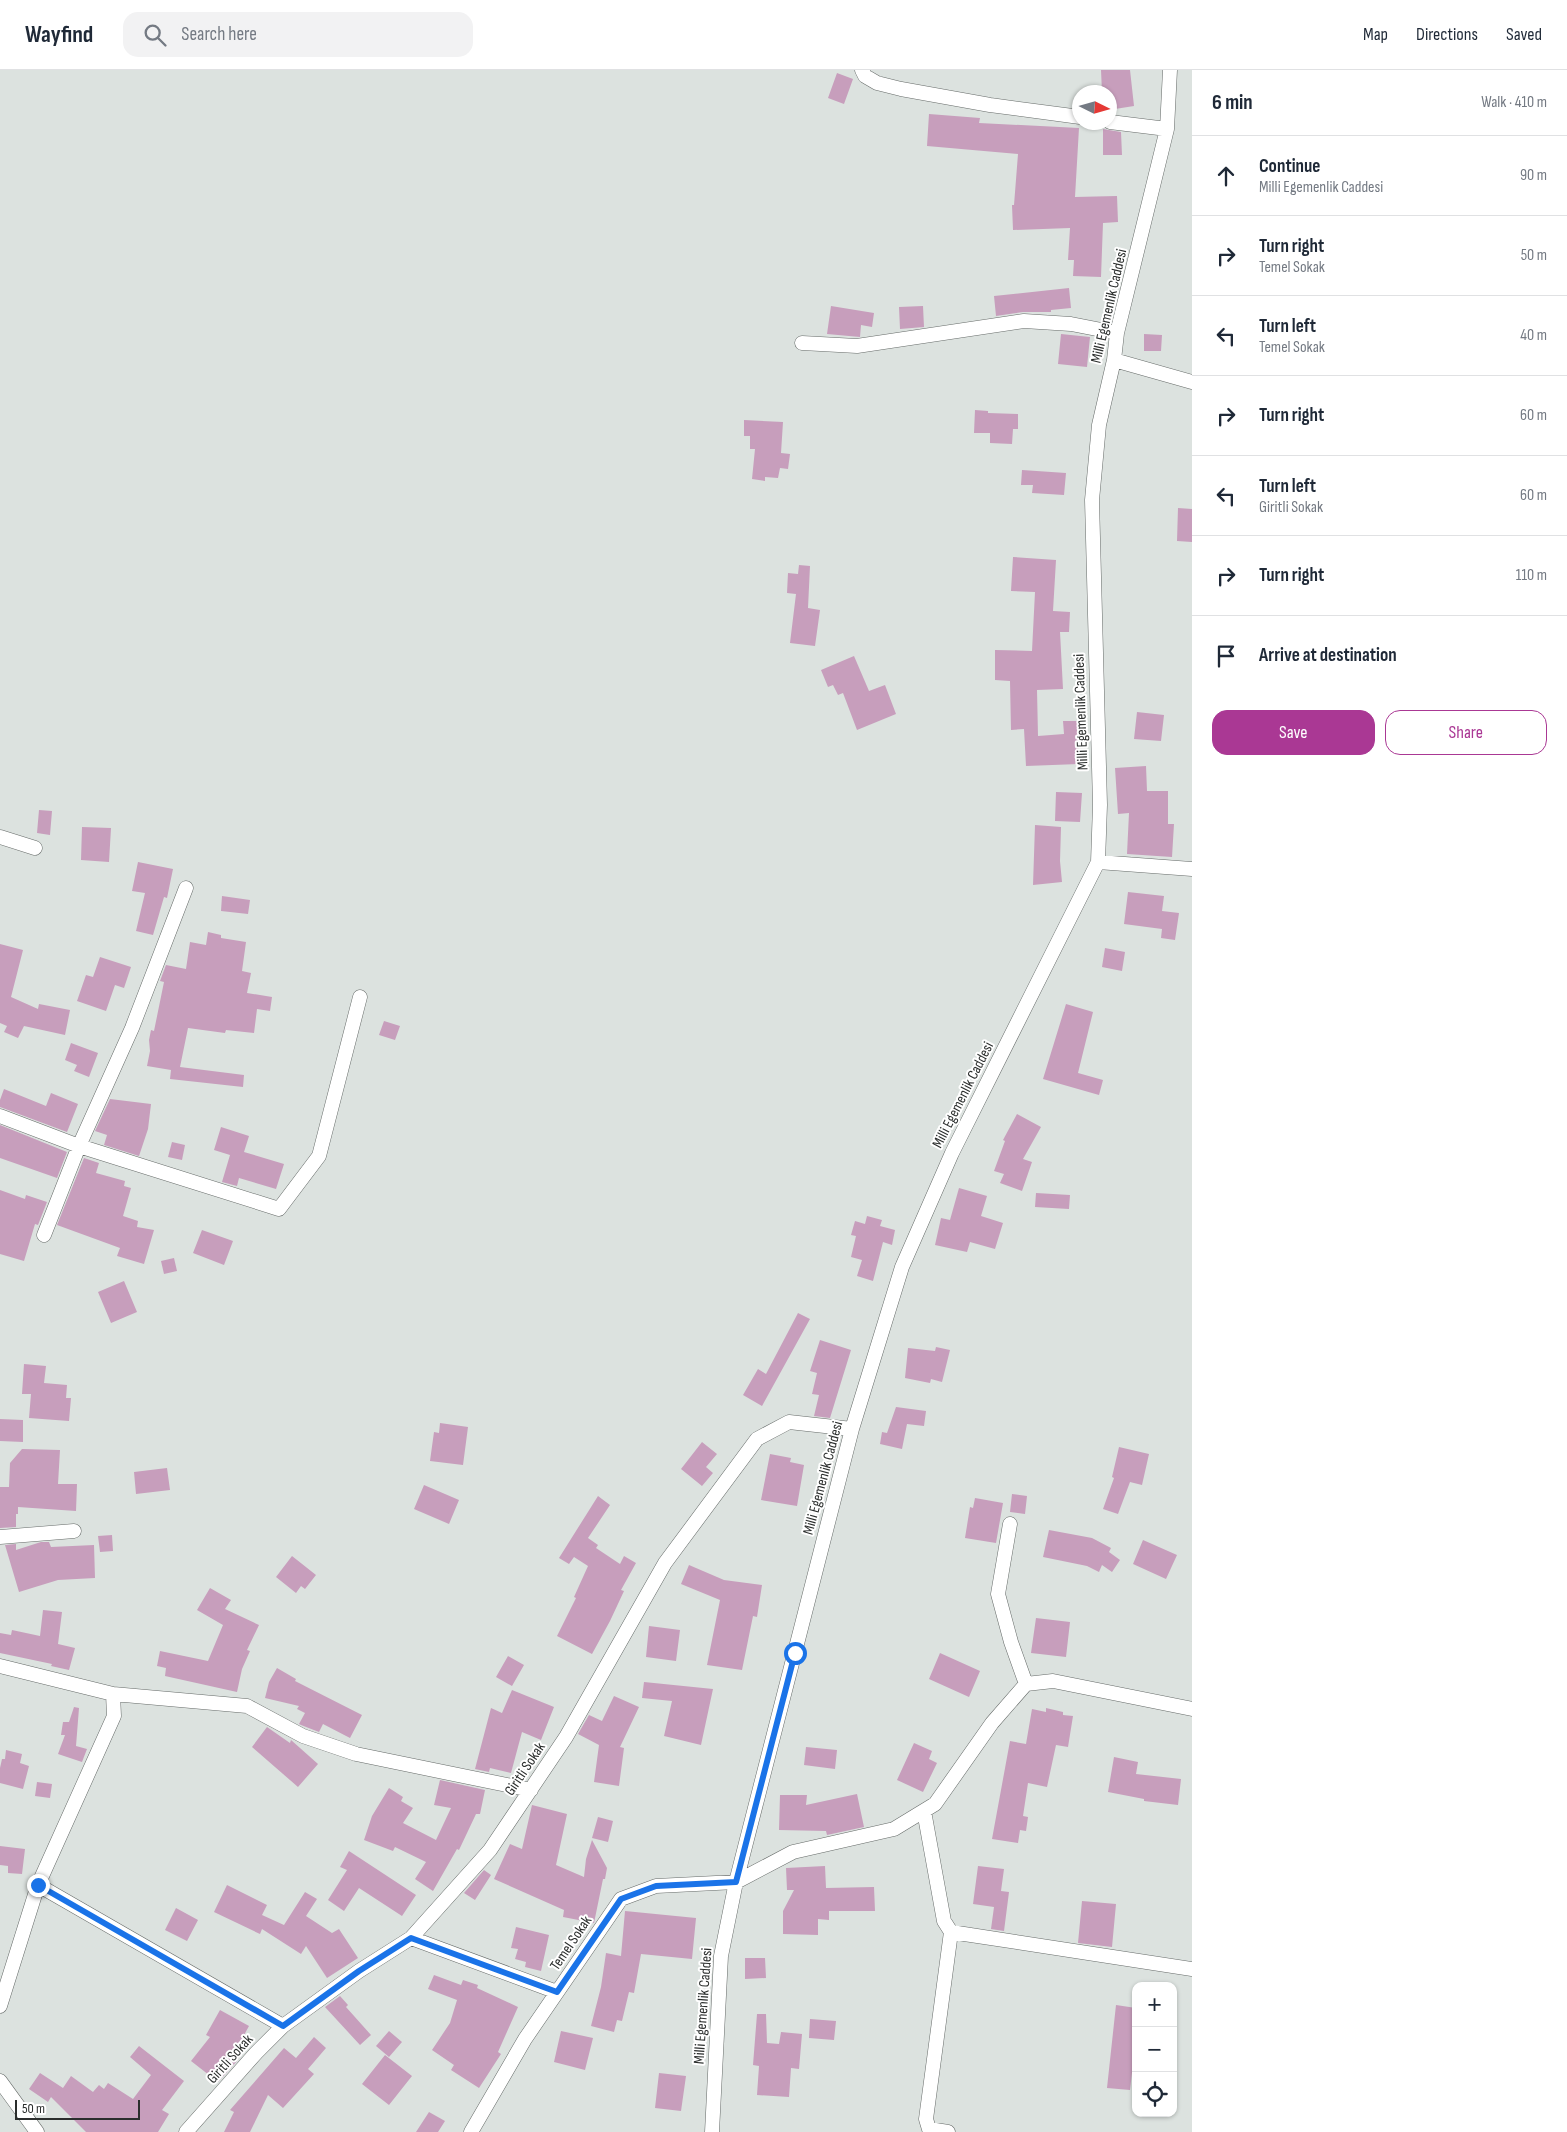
<!DOCTYPE html>
<html lang="en">
<head>
<meta charset="utf-8">
<style>
  body { margin:0; font-family:"Sofia Sans Condensed",sans-serif; background:#f2f2f3; color:#1f2937 }
  .controls { position:absolute; right:15px; bottom:15px; display:grid; overflow:hidden; border-radius:10px; box-shadow:0 1px 4px #0004 }
  .controls button { width:45px; height:45px; display:grid; place-items:center; padding:0; border:0; border-bottom:1px solid #e0e1e3; background:#fff; color:#1f2937; font:25px sans-serif }
  .compass { position:absolute; left:1072px; top:15px; width:45px; height:45px; border-radius:50%; background:#fff; box-shadow:0 1px 4px #0004; rotate:95deg }
  .scale { position:absolute; left:15px; bottom:12px; width:125px; box-sizing:border-box; padding-left:5px; border:2px solid #2b2e2d; border-top:0; font-size:14px; line-height:18px; white-space:nowrap; color:#2b2e2d; -webkit-text-stroke:4px #fff; paint-order:stroke }
  .stop { position:absolute; width:15px; height:15px; margin:-11px; border:4px solid #1a73e8; border-radius:50%; background:#fff }
  .stop.end { background:#1a73e8; border-color:#fff; box-shadow:0 1px 5px #0008 }
  .list { margin:0; padding:0; list-style:none }
  h2 { display:flex; justify-content:space-between; align-items:center; height:65px; margin:0; padding:0 20px; font-size:21px }
  h2 small { font-size:16px; font-weight:400; color:#747a83 }
  .list li { display:grid; grid-template-columns:32px 1fr auto; gap:15px; align-items:center; box-sizing:border-box; height:80px; padding:0 20px; border-top:1px solid #e0e1e3 }
  .list b { display:block; font-size:19px; white-space:nowrap }
  .list p { margin:0; font-size:16px; white-space:nowrap; color:#747a83 }
  .list em { font-size:16px; font-style:normal; color:#747a83 }
  .actions { display:flex; gap:10px; padding:15px 20px }
  .actions a { flex:1; padding:11px 0; border:1px solid #aa3894; border-radius:15px; text-align:center; font-size:18px; color:#aa3894 }
  .actions .main { background:#aa3894; color:#fff }
  .icon { flex:none; width:28px; height:28px; fill:none; stroke:currentColor; stroke-width:2; stroke-linecap:round; stroke-linejoin:round }
  .map { position:relative; flex:none; width:1192px; height:2062px; overflow:hidden }
  header { display:flex; align-items:center; gap:30px; box-sizing:border-box; height:70px; padding:0 25px; background:#fff; border-bottom:1px solid #e0e1e3 }
  header strong { font-size:24px }
  nav { display:flex; gap:28px; margin-inline-start:auto; font-size:18px }
  .search { width:350px; height:45px; background:#f2f2f3; display:flex; align-items:center; gap:12px; box-sizing:border-box; padding:0 18px; border-radius:15px; color:#747a83; font-size:19px }
  main { display:flex }
  aside { flex:1; background:#fff }
  .map>svg:first-child { display:block }
  .building { fill:#c79ebc }
  .lines { fill:none; stroke-linecap:round; stroke-linejoin:round }
  .street-casing { stroke:#666b69; stroke-width:15 }
  .street { stroke:#fff; stroke-width:14 }
  .route { stroke:#1a73e8; stroke-width:6 }
  .labels { text-anchor:middle; dominant-baseline:central; stroke-width:4; stroke-linejoin:round; paint-order:stroke }
  .street-label { font-size:15px; fill:#2b2e2d; stroke:#fff }
</style>
</head>
<body>
<header>
<strong>Wayfind</strong>
<div class="search"><svg class="icon" aria-label="search" viewBox="0 0 24 24"><circle cx="10" cy="10" r="6"/><path d="M15 15l6 6"/></svg>Search here</div>
<nav><a>Map</a><a>Directions</a><a>Saved</a></nav>
</header>
<main>
<div class="map">
<svg width="1192" height="2062" viewBox="0 0 1192 2062">
  <rect width="100%" height="100%" fill="#dce2df"/>
  <path class="building" d="M1101 0H1130L1134 36 1115 39 1113 24 1102 22Z
    M837 3 853 9 844 34 828 28Z
    M929 44 980 48 979 53 1079 58 1075 127 1117 126 1118 152 1103 153 1101 207 1073 206 1074 190H1068L1070 158 1013 160 1012 135H1014L1018 84 927 76Z
    M1103 59 1121 62 1122 85H1103Z
    M1069 218 1071 238 1051 240V242H1023L996 246 994 226Z
    M831 236 874 243 872 257 861 255 860 267 827 264Z
    M923 236 924 257 900 259 899 237Z
    M1061 264 1090 267 1087 297 1058 294Z
    M1144 264 1162 265 1161 281H1144Z
    M975 340 988 341V343L1018 344V359H1013L1012 374 990 373V363H974Z
    M744 350 783 352 781 383 790 384 788 399 780 398 778 408 765 407V411L752 409 755 379H750V366H744Z
    M1022 400 1066 403 1064 425 1032 423 1033 415H1021Z
    M1178 438 1192 439V472L1177 471Z
    M1013 487 1056 490 1053 541 1070 542 1069 562H1060L1063 619 1037 620 1038 666 1064 664 1063 651H1077L1079 694 1026 696 1024 659 1011 660 1010 611 995 610V580L1032 581 1035 522 1011 521Z
    M799 495 810 496 808 538 820 540 815 576 790 573 796 524 787 523 788 503 798 504Z
    M854 586 869 621 885 615 896 644 857 660 843 623 838 625 833 615 828 617 821 600Z
    M1137 642 1164 645 1161 671 1134 669Z
    M1146 696 1147 721H1168V754H1174L1172 787 1127 784 1129 743 1118 744 1115 698Z
    M1056 722 1082 723 1080 752 1055 751Z
    M39 740 52 741 50 765 37 763Z
    M1035 755 1061 757 1060 791 1062 812 1033 815Z
    M82 757 111 758 109 792 81 790Z
    M138 792 173 799 167 828 164 827 153 865 136 861 145 823 132 821Z
    M1128 822 1164 826 1162 841 1179 843 1175 870 1161 868 1162 859 1124 854Z
    M222 826 250 830 248 844 221 841Z
    M208 862 221 865V868L246 872 242 901 251 903 247 923 272 927 270 941 257 939 254 963 226 960 225 963 188 958 180 997 244 1005 243 1017 170 1009 171 1000 147 996 150 981 149 970 151 960 154 961 164 912 160 911 166 895 186 899 190 872 206 875Z
    M0 874 23 880 11 927 38 939 39 934 70 940 65 965 24 956 18 968 4 962 7 956 0 953Z
    M1105 878 1125 882 1122 901 1102 897Z
    M100 887 131 897 124 918 115 915 106 941 77 931 86 905 93 907Z
    M1066 934 1093 942 1078 1003 1103 1010 1099 1025 1043 1009Z
    M384 951 400 956 395 970 379 965Z
    M71 973 98 983 89 1007 74 1001 77 995 65 990Z
    M4 1019 46 1036 51 1023 78 1034 67 1062 0 1037V1030Z
    M110 1029 151 1034 148 1059 139 1086 104 1075 107 1065 95 1061Z
    M1017 1044 1041 1057 1023 1089 1032 1092 1022 1121 1000 1113 1004 1104 994 1101 1005 1071 1003 1070Z
    M0 1055 67 1082 57 1108 0 1088Z
    M221 1057 249 1066 244 1082 284 1094 276 1119 239 1108 237 1116 222 1112 230 1085 214 1080Z
    M172 1072 185 1075 182 1090 168 1087Z
    M84 1088 99 1093 96 1103 125 1111 124 1116 131 1118 123 1146 138 1151 137 1157 154 1160 144 1194 117 1186 120 1178 57 1155Z
    M959 1118 987 1126 981 1146 1003 1153 995 1179 970 1172 967 1182 935 1175 941 1148 950 1150Z
    M0 1120 25 1129 26 1125 47 1132 38 1155 35 1154 24 1191 0 1184Z
    M1036 1123 1070 1125 1069 1139 1035 1137Z
    M867 1146 882 1150 880 1156 895 1160 892 1175 883 1172 873 1211 857 1206 862 1190 851 1187 856 1166 851 1165 855 1151 865 1154Z
    M202 1160 233 1171 224 1195 193 1183Z
    M174 1188 177 1201 164 1204 161 1191Z
    M124 1211 137 1242 111 1253 98 1222Z
    M798 1243 810 1249 762 1336 743 1325 758 1299 766 1304Z
    M820 1270 851 1280 830 1348 814 1346 819 1325 812 1324 817 1303 810 1301Z
    M936 1277 950 1280 942 1312 931 1309 930 1313 905 1308 908 1278 935 1281Z
    M24 1294 46 1296 44 1313 67 1315 66 1328H71L69 1351 29 1348 31 1324H22Z
    M896 1337 926 1341 924 1356 907 1354 902 1379 880 1374 882 1362 887 1363Z
    M0 1349 23 1350V1372L0 1371Z
    M440 1353 468 1357 463 1395 430 1391 434 1362 439 1363Z
    M702 1372 717 1384 706 1397 713 1403 702 1416 681 1399Z
    M1119 1377 1149 1384 1142 1415 1130 1412 1118 1444 1103 1439 1114 1408 1112 1407Z
    M22 1379 60 1380 58 1414H77L76 1441 18 1437V1444H16V1457L0 1458V1417H9L10 1393Z
    M770 1384 791 1388 790 1392 804 1395 797 1436 761 1430Z
    M167 1398 170 1420 136 1424 134 1402Z
    M424 1415 459 1430 449 1454 414 1439Z
    M1012 1424 1027 1426 1025 1444 1010 1442Z
    M598 1426 610 1435 588 1468 598 1475 596 1478 620 1494 624 1486 636 1493 621 1520 624 1521 610 1551 592 1584 557 1566 576 1528 574 1527 588 1496 574 1487 569 1494 559 1488Z
    M975 1428 1003 1433 996 1473 965 1468 970 1437 973 1438Z
    M1049 1460 1092 1468 1111 1478 1109 1482 1120 1490 1112 1502 1102 1495 1099 1502 1087 1496 1043 1487Z
    M112 1465 113 1481 100 1482 98 1466Z
    M1143 1470 1177 1485 1166 1509 1133 1494Z
    M41 1472H49L51 1477 94 1475 95 1508 58 1510 19 1522 5 1475 16 1474V1480Z
    M292 1486 316 1505 305 1519 301 1516 296 1523 276 1507Z
    M689 1495 724 1510 762 1515 757 1547 753 1546 742 1600 707 1595 720 1530 681 1514Z
    M210 1518 231 1530 225 1539 259 1555 247 1580 250 1581 242 1599 237 1622 165 1606 166 1598 157 1596 160 1581 208 1591 223 1555 197 1540Z
    M43 1540 62 1542 58 1574 75 1578 69 1600 51 1596 52 1594 0 1583V1563L11 1565 12 1560 40 1566Z
    M1036 1548 1070 1552 1066 1587 1031 1583Z
    M649 1556 680 1560 676 1591 646 1587Z
    M940 1583 980 1601 969 1627 929 1609Z
    M508 1586 524 1595 512 1616 496 1607Z
    M277 1598 296 1609 295 1611 362 1645 350 1668 323 1654 319 1662 301 1655 299 1654 305 1643 297 1639 299 1636 265 1628 269 1612Z
    M644 1612 713 1619 701 1675 664 1666 672 1631 642 1628Z
    M512 1620 554 1637 541 1670 522 1662 511 1703 490 1698 489 1702 475 1699 491 1638 502 1643Z
    M614 1626 639 1637 620 1677 624 1678 619 1716 594 1712 599 1675 578 1664 589 1645 602 1651Z
    M74 1637 79 1638 76 1676 87 1679 82 1692 58 1684 65 1665H61L63 1652H69Z
    M1046 1638 1063 1642V1645L1073 1646 1068 1677 1056 1675 1047 1717 1028 1713 1023 1746 1028 1747 1026 1761 1020 1760 1018 1773 992 1769 1010 1671 1026 1674 1032 1639 1046 1642Z
    M267 1657 290 1673 291 1670 318 1694 298 1717 252 1677Z
    M914 1673 932 1681 929 1689 937 1693 923 1722 897 1710Z
    M806 1677 837 1680 835 1699 804 1695Z
    M6 1680 22 1684 20 1693 29 1696 23 1719 0 1713V1698L2 1689H5Z
    M1114 1687 1138 1692 1136 1704 1181 1709 1178 1735 1144 1731V1729L1108 1722Z
    M440 1710 485 1720 480 1744H476L459 1780 457 1779 433 1821 415 1809 426 1792 395 1777 393 1781 364 1770 372 1746 389 1718 403 1727 401 1731 413 1738 403 1753 436 1770 451 1738 434 1735Z
    M37 1712 52 1714 50 1728 35 1726Z
    M857 1724 864 1757 827 1765 826 1761 779 1760 780 1725H807L806 1735Z
    M532 1735 567 1744 556 1795 584 1807 586 1789 592 1770 607 1798 605 1809H603L594 1853 563 1847 564 1840 494 1809 510 1774 522 1779Z
    M598 1747 613 1751 608 1772 592 1768Z
    M0 1776 25 1779 22 1804 8 1803V1796L0 1795Z
    M349 1781 416 1825 402 1846 359 1818 344 1841 328 1830 347 1800 340 1797Z
    M825 1796 826 1818 874 1817 875 1841H829V1850L818 1849V1865L783 1864V1841L794 1820H787L786 1798Z
    M978 1796 1004 1799 1001 1821 1009 1822 1004 1861 991 1859 994 1837 973 1834Z
    M484 1800 491 1805 475 1830 464 1823Z
    M227 1815 267 1835 262 1845 284 1855 305 1822 317 1829 306 1846 332 1863 339 1859 358 1888 327 1908 306 1876 301 1884 262 1859 260 1864 214 1842Z
    M1082 1831 1116 1834 1112 1877 1078 1873Z
    M176 1838 198 1850 187 1871 165 1860Z
    M625 1841 696 1848 692 1889 641 1884 634 1923 629 1922 622 1951 617 1950 614 1962 591 1956 601 1917 606 1883 621 1886Z
    M516 1857 549 1865 541 1901 525 1897 526 1892 515 1889 518 1879 511 1878Z
    M745 1888H765L766 1908 745 1909Z
    M434 1905 461 1915 463 1910 478 1915 477 1918 518 1937 498 1982 501 1984 479 2018 451 2000 454 1995 432 1980 450 1953 457 1930 428 1919Z
    M340 1926 348 1935 346 1937 371 1965 360 1975 325 1937Z
    M1116 1935 1136 1938V1968L1130 2020 1107 2018Z
    M220 1940 249 1956 243 1967 247 1970 237 1991 218 2012 191 1991 210 1967 206 1965Z
    M757 1944H766L767 1973 779 1974 781 1962 802 1964 799 1999 791 1998 789 2027 757 2025 759 1996 753 1995Z
    M810 1949 836 1951 834 1970 809 1968Z
    M389 1961 402 1972 389 1987 376 1976Z
    M561 1961 593 1968 585 2000 554 1992Z
    M314 1967 326 1978 308 1999 314 2004 283 2038 268 2025 250 2062H224L234 2042 230 2040 284 1978 296 1988Z
    M139 1976 184 2011 162 2040 169 2044 158 2062H86L51 2027 48 2032 29 2019 40 2003 63 2018 71 2006 93 2022 99 2015 104 2019 108 2013 133 2029 151 2005 130 1987Z
    M385 1985 412 2006 389 2035 362 2014Z
    M659 2003 686 2006 681 2041 655 2038Z
    M429 2042 445 2051 438 2062H416Z"/>
  <g class="lines">
    <g class="street-casing">
      <path id="street" d="M862 0 865 6 877 13 901 19 990 35 1080 47
        M1110 52 1167 59
        M802 273 857 276 1024 251 1071 254 1117 263
        M1114 290 1192 312
        M0 767 35 778
        M1098 792 1192 799
        M0 1046 79 1076 279 1139 319 1086 360 927
        M44 1165 79 1076 132 958 186 818
        M1010 1454 998 1524 1011 1572 1026 1614
        M0 1467 74 1461
        M0 1596 113 1624 247 1636 303 1666 356 1684 531 1720
        M924 1741 944 1851 951 1862 926 2049 929 2059 948 2062
        M38 1815 283 1956
        M951 1862 1192 1899
        M411 1868 557 1922
        M0 1936 38 1815 114 1646 113 1624
        M0 2011 37 2062
        M186 2062 256 1983 283 1956 359 1901 411 1868 490 1780 566 1667 665 1493 757 1369 789 1352 852 1359
        M471 2062 525 1969 621 1829 656 1816 736 1812 793 1782 894 1759 935 1734 992 1653 1026 1614 1053 1611 1192 1639
        M712 2062 721 1886 736 1812 852 1359 902 1197 952 1083 1098 792 1100 735 1092 430 1099 355 1114 290 1117 263 1167 59 1170 0"/>
    </g>
    <use href="#street" class="street"/>
  </g>
  <g class="lines">
    <path class="route" d="M38 1815 283 1956 359 1901 411 1868 557 1922 621 1829 656 1816 736 1812 795 1583"/>
  </g>
  <g class="labels">
    <g class="street-label">
      <text transform="translate(1109 236) rotate(-77)">Milli Egemenlik Caddesi</text>
      <text transform="translate(1081 642) rotate(-92)">Milli Egemenlik Caddesi</text>
      <text transform="translate(963 1025) rotate(-63)">Milli Egemenlik Caddesi</text>
      <text transform="translate(823 1408) rotate(-75)">Milli Egemenlik Caddesi</text>
      <text transform="translate(525 1699) rotate(-56)">Giritli Sokak</text>
      <text transform="translate(571 1873) rotate(-56)">Temel Sokak</text>
      <text transform="translate(703 1936) rotate(-86)">Milli Egemenlik Caddesi</text>
      <text transform="translate(230 1989) rotate(-48)">Giritli Sokak</text>
    </g>
  </g>
</svg>
<div class="controls">
<button>+</button>
<button>−</button>
<button><svg class="icon" aria-label="locate" viewBox="0 0 24 24"><circle cx="12" cy="12" r="6"/><path d="M12 2v4M12 18v4M2 12h4M18 12h4"/></svg></button>
</div>
<svg class="compass" viewBox="-18 -18 36 36"><path d="M0-13l5 13h-10z" fill="#e53935"/><path d="M0 13l5-13h-10z" fill="#747a83"/></svg>
<div class="scale">50 m</div>
<div class="stop" style="left:795px;top:1583px"></div>
<div class="stop end" style="left:38px;top:1815px"></div>
</div>
<aside>
<h2>6 min<small>Walk · 410 m</small></h2>
<ul class="list">
<li><svg class="icon" aria-label="ahead" viewBox="0 0 24 24"><path d="M12 20V5M6 11l6-6 6 6"/></svg><div><b>Continue</b><p>Milli Egemenlik Caddesi</p></div><em>90 m</em></li>
<li><svg class="icon" aria-label="right" viewBox="0 0 24 24"><path d="M7 20v-9h11M14 6l5 5-5 5"/></svg><div><b>Turn right</b><p>Temel Sokak</p></div><em>50 m</em></li>
<li><svg class="icon" aria-label="left" viewBox="0 0 24 24"><path d="M17 20v-9H6M10 6l-5 5 5 5"/></svg><div><b>Turn left</b><p>Temel Sokak</p></div><em>40 m</em></li>
<li><svg class="icon" aria-label="right" viewBox="0 0 24 24"><path d="M7 20v-9h11M14 6l5 5-5 5"/></svg><div><b>Turn right</b></div><em>60 m</em></li>
<li><svg class="icon" aria-label="left" viewBox="0 0 24 24"><path d="M17 20v-9H6M10 6l-5 5 5 5"/></svg><div><b>Turn left</b><p>Giritli Sokak</p></div><em>60 m</em></li>
<li><svg class="icon" aria-label="right" viewBox="0 0 24 24"><path d="M7 20v-9h11M14 6l5 5-5 5"/></svg><div><b>Turn right</b></div><em>110 m</em></li>
<li><svg class="icon" aria-label="arrive" viewBox="0 0 24 24"><path d="M6 21V4h12l-3 4 3 4H6"/></svg><div><b>Arrive at destination</b></div></li>
</ul>
<div class="actions"><a class="main">Save</a><a>Share</a></div>
</aside>
</main>
</body>
</html>
